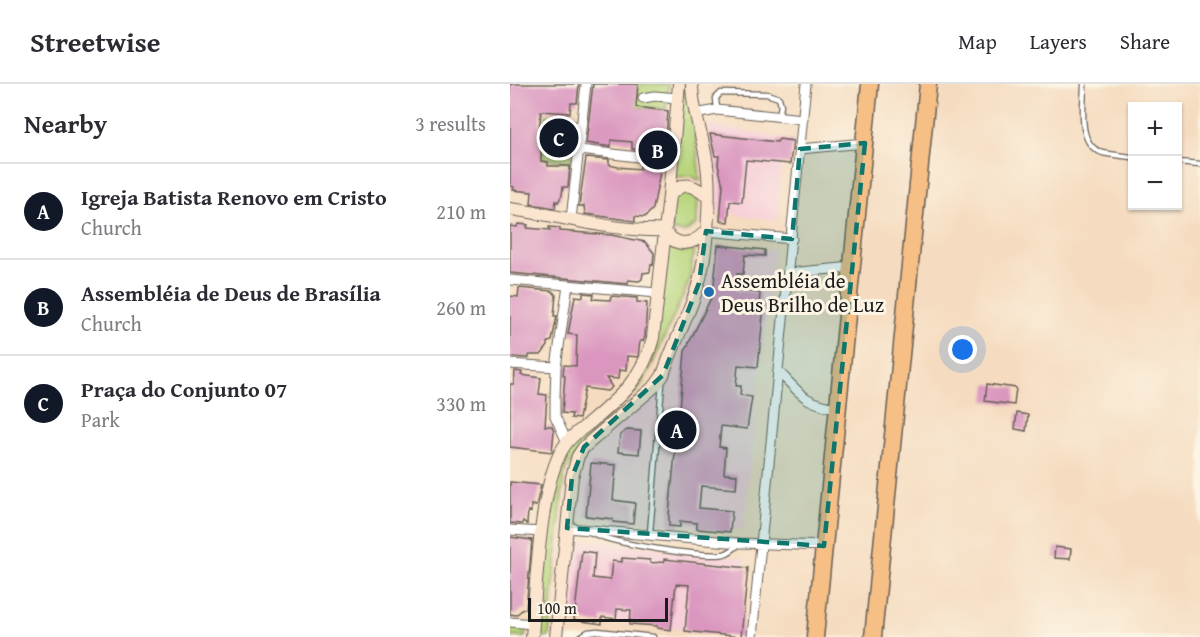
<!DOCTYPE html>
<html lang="en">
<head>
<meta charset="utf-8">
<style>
  body { margin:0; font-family:"Gentium Book Plus",serif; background:#f7f7f7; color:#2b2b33 }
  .controls { position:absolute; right:18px; top:18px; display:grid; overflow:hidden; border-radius:0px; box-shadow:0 2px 4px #0004 }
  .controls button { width:54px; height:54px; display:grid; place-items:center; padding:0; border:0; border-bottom:2px solid #e1e1e2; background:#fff; color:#2b2b33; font:30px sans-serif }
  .scale { position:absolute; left:18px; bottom:15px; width:140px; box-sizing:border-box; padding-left:6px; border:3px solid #1c1c1c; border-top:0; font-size:16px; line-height:21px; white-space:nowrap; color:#1c1c1c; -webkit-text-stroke:4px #fcf5e5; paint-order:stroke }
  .you { position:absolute; left:453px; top:266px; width:21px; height:21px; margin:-15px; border:4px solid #fff; border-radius:50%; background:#1a73e8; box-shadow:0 0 0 9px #1a73e833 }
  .badge { display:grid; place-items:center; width:39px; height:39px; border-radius:50%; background:#111827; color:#fff; font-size:20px; font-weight:700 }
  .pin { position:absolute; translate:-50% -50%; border:3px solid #fff; box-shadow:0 2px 6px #0006 }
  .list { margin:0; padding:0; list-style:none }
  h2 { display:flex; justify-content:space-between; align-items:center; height:78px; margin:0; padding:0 24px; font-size:26px }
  h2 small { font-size:20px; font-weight:400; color:#7c7c81 }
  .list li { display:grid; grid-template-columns:39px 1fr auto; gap:18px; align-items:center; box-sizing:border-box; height:96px; padding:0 24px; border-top:2px solid #e1e1e2 }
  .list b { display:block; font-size:22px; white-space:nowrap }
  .list p { margin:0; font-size:20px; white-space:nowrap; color:#7c7c81 }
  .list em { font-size:20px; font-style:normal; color:#7c7c81 }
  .map { position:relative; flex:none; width:690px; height:553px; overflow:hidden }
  header { display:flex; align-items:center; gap:36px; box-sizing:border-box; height:84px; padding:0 30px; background:#fff; border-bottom:2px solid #e1e1e2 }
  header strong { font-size:28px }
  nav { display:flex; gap:33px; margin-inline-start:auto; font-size:21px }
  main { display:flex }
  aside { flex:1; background:#fff }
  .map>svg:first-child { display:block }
  .built { fill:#f6cfd8 }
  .green { fill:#b7d57b; stroke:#6a784c; stroke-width:1.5 }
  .building { fill:#da96bf }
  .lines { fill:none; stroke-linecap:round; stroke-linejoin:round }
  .lane-casing { stroke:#685f55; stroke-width:7 }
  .street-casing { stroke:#685f55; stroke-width:11 }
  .secondary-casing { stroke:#685f55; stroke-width:14 }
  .highway-casing { stroke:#685f55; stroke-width:19 }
  .lane { stroke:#fff; stroke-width:4.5 }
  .street { stroke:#fff; stroke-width:9 }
  .secondary { stroke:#fbe5cf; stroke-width:12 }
  .highway { stroke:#f5bf86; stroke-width:16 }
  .marked { fill:#0f766e; fill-opacity:0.2; stroke:#0f766e; stroke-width:4.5; stroke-dasharray:12 8; stroke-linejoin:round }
  .poi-dot { fill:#1f6fb2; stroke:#fcf5e5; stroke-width:2 }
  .labels { text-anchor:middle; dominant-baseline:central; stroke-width:6; stroke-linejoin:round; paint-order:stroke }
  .poi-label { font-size:21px; fill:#1c1c1c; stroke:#fcf5e5; text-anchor:start }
</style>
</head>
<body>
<header>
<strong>Streetwise</strong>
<nav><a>Map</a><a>Layers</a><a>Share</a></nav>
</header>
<main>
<aside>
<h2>Nearby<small>3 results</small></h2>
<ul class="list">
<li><span class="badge">A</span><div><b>Igreja Batista Renovo em Cristo</b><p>Church</p></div><em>210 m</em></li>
<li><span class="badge">B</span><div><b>Assembléia de Deus de Brasília</b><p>Church</p></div><em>260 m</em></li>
<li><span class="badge">C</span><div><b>Praça do Conjunto 07</b><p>Park</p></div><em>330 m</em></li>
</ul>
</aside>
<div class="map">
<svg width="690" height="553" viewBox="0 0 690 553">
  <rect width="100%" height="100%" fill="#fcf5e5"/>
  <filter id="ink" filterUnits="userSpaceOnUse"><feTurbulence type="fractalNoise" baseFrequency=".0167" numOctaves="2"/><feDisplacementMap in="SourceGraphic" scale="12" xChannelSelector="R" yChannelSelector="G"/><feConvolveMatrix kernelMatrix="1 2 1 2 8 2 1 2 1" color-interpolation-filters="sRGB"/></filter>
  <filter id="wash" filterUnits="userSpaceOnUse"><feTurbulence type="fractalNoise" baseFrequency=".008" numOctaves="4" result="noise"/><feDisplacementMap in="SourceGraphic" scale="24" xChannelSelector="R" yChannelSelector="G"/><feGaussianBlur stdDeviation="1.35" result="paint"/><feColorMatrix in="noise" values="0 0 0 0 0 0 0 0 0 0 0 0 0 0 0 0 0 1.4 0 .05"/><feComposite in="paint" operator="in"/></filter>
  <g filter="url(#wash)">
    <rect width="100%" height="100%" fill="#f5dbbf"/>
    <path class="built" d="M198 41 272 54 268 136 205 128Z
      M206 164 264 166 233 446 65 433 68 381 163 285Z
      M66 456 235 474 227 551 58 532Z"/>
    <path class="green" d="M128 0H159L156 25 125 23Z
      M173 0H180L190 97 181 92 165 93Z
      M36 31 66 33 61 78 32 75Z
      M173 105 188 108 187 140 175 148 163 147 160 128 164 111Z
      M158 164 174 168 184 165 179 198 141 283 129 305 84 346 54 389 39 553H27L37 428 46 380 137 283H141Z
      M0 541 16 543 15 553H0Z"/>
    <g id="blocks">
      <path class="building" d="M0 0H69L67 19H61L60 29 31 27 28 58H31V77L38 78V82H60L58 103H53L52 111 48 118 46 117 45 124 21 120 22 108 3 106 4 103 0 102Z
        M83 0H128L126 23 158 27 155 69 122 65V58L101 56V63L76 59Z
        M200 50 267 58 269 55 283 57 280 80 236 76 232 118 220 117 218 138 210 137 213 101 208 81 209 72H205Z
        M76 74 99 76V81L108 83 130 85V80L151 83 143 125 135 133 125 132V137L75 130 74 122H69Z
        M8 140 18 141 17 144 40 146 39 143 50 144V147L101 151 135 158 144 169 143 181 141 180 140 188 133 189 132 195 129 197 118 196V200L0 189V142L7 143Z
        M208 161 255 166V172L235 171 233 190H227L225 206 250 209 249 220H254L248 283 228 281 226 302H231L230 311 242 313 237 345 211 342 209 363 216 364 214 390 227 391 226 405 191 402 189 424 222 427 220 448 187 445V439L170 437V443L159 442V431L166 359H167L175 267 203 210Z
        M9 204 42 207 46 211 44 232H47L42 257 38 258V262L31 271H19V274L0 273V212L8 213Z
        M73 209 84 210 83 215 100 216 101 212 127 214V218L137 219 135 253 133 257H130L128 273 117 272 116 287 109 286 108 295 96 294 102 303 97 307 75 304 69 335 61 334 62 330 52 329 55 292 53 291 54 281 66 282 67 251 58 250 65 212 73 213Z
        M5 287 12 288 11 291 31 294 29 310 37 311 35 342H42L44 347 42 368 0 363V300H4Z
        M477 300 506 304 504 321 475 317Z
        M507 329 518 331 516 347 505 345Z
        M117 346 131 347 129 370 108 368 110 351Z
        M81 379 106 381 103 416 125 419 123 440 103 438V435L76 432Z
        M0 398 31 401 26 422 21 421V428L18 427 17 440 13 437 12 440 0 439Z
        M0 453 22 456 16 525H13L6 531 0 530Z
        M545 463 561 465 560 475 544 474Z
        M72 467 85 469 83 494 100 496 102 477 112 478V474L140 476V479L154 478V475L238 484 231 553 175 547 179 501 166 500 161 546 147 544V542L120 540 121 526 107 525 106 535 92 533V540L64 536Z"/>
    </g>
  </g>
  <g filter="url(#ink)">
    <use href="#blocks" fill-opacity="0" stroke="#685f55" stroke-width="1.5"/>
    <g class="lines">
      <g class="lane-casing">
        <path id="lane" d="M574 0C574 22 566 61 593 69 603 71 613 72 622 73
          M207 26 206 14 211 9 257 10 269 14 271 21 269 32
          M668 78 690 80
          M79 447C95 459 194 474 214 470 221 468 225 464 229 460
          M140 449 152 300
          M70 553 78 548 87 547 143 553"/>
      </g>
      <g class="street-casing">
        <path id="street" d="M133 14 145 12 168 14
          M185 30 207 26 293 35
          M290 65 355 59
          M37 66 38 56 46 43 71 42
          M69 66 162 77
          M61 135 76 0
          M196 147 282 155
          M279 189 342 183
          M0 196 147 209
          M0 280 46 283
          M269 288C292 311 294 319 328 324
          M57 358 45 332V314L46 283 58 201
          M57 444 230 459 314 462
          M0 446 32 448
          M0 538 23 540
          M242 553 296 0"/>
      </g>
      <g class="secondary-casing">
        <path id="secondary" d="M159 112C174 96 181 100 197 112
          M0 125C51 131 103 148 154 146 165 164 183 162 196 147
          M22 553C26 506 29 397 55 361 62 350 73 345 82 337 111 312 133 293 143 254L159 112 169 0
          M46 553 62 393 68 372 74 363 146 301 153 291C163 260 179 232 188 201 197 173 201 110 197 81 194 54 182 28 182 0"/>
      </g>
      <g class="highway-casing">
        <path id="highway" d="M305 553 360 0
          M363 553 418 0"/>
      </g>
      <use href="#lane" class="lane"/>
      <use href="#street" class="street"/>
      <use href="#secondary" class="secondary"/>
      <use href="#highway" class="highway"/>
    </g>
  </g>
  <path class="marked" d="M355 59 314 462 57 444 62 393 74 363 153 291 189 199 196 147 282 155 290 65Z"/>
  <circle class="poi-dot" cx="199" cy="208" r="6"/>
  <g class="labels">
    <g class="poi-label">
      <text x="211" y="196">Assembléia de<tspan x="211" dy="24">Deus Brilho de Luz</tspan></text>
    </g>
  </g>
</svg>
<div class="controls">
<button>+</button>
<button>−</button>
</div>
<div class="scale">100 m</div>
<div class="you"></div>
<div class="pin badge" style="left:167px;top:346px">A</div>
<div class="pin badge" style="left:148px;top:66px">B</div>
<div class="pin badge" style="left:49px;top:54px">C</div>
</div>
</main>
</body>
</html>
